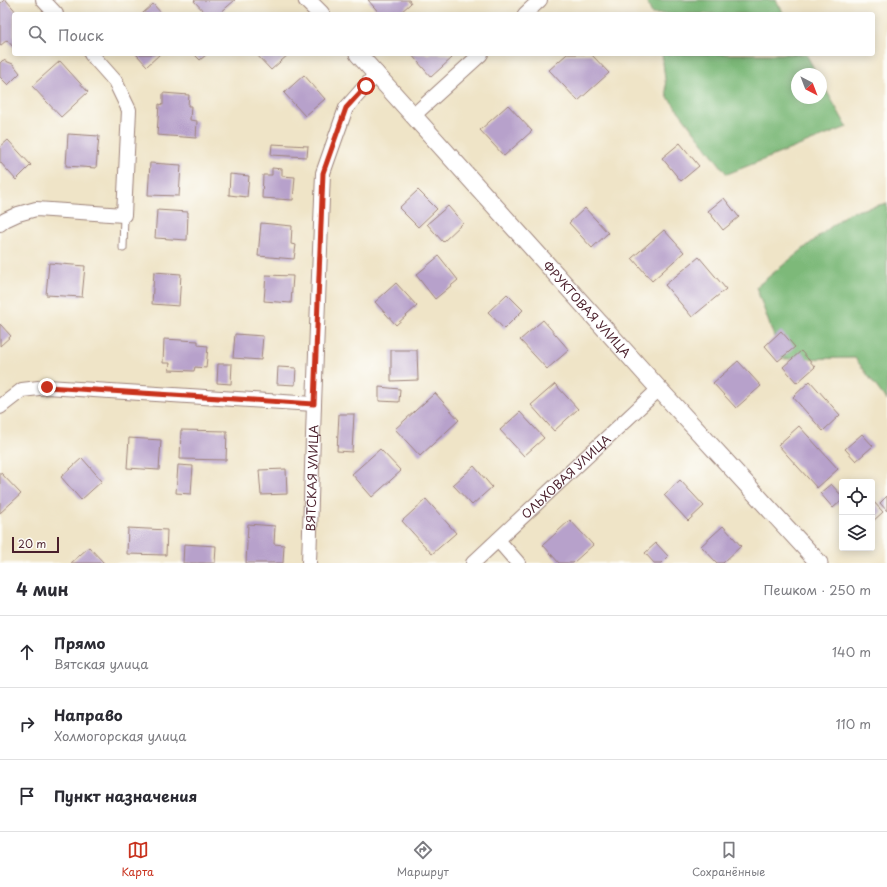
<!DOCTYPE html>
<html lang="ru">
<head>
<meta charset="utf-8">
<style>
  body { margin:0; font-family:"Playpen Sans",sans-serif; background:#f7f7f7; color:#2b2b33 }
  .controls { position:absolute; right:12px; bottom:12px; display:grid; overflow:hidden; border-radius:4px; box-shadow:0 2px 10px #0003 }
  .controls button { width:36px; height:36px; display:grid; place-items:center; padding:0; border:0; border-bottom:1px solid #e1e1e2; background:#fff; color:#2b2b33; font:20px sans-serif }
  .compass { position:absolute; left:791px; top:68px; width:36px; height:36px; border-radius:50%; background:#fff; box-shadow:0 2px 10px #0003; rotate:138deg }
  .scale { position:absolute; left:12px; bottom:10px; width:47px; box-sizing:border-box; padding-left:4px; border:2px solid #4a1f2b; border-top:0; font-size:11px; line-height:14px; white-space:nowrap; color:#4a1f2b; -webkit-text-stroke:3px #fdfcf7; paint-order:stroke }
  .stop { position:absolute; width:12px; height:12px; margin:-9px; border:3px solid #c8321e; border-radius:50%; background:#fff }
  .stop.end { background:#c8321e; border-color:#fff; box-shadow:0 1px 4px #0008 }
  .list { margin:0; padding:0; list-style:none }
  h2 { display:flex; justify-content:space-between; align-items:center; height:52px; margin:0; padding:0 16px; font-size:17px }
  h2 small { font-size:13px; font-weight:400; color:#7c7c81 }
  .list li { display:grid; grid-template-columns:26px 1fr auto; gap:12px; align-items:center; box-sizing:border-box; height:72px; padding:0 16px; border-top:1px solid #e1e1e2 }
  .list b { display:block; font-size:15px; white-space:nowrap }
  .list p { margin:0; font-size:13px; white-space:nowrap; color:#7c7c81 }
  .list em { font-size:13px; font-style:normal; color:#7c7c81 }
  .icon { flex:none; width:22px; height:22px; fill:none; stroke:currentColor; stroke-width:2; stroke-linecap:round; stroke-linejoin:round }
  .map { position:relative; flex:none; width:887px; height:563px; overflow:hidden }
  .search { position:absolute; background:#fff; box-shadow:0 2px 10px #0003; left:12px; right:12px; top:12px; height:44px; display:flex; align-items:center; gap:10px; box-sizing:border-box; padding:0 14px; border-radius:4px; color:#7c7c81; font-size:15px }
  .sheet { height:268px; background:#fff }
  nav { display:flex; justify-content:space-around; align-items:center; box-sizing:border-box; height:56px; border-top:1px solid #e1e1e2; background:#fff; font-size:11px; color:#7c7c81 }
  nav a { display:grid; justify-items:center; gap:2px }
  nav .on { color:#c8321e }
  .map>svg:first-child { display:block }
  .forest { fill:#7db979; stroke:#646c52 }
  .building { fill:#b7a1cb }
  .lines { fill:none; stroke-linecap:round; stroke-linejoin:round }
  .service-casing { stroke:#9c8279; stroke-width:9 }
  .minor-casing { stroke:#9c8279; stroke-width:16 }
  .tertiary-casing { stroke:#9c8279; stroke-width:19 }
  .service { stroke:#fff; stroke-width:7 }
  .minor { stroke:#fff; stroke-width:14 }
  .tertiary { stroke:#fff; stroke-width:17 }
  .route { stroke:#c8321e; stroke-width:5 }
  .labels { text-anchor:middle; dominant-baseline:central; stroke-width:3.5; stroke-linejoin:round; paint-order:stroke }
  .street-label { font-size:12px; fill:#4a1f2b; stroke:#fdfcf7 }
</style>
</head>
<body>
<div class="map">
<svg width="887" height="563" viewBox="0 0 887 563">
  <rect width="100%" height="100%" fill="#fdfcf7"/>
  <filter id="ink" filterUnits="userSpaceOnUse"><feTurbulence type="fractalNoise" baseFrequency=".025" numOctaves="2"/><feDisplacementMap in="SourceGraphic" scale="8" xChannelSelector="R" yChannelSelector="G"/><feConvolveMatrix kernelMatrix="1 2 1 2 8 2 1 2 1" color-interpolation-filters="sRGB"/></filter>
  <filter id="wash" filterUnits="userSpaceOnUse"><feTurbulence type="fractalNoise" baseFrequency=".012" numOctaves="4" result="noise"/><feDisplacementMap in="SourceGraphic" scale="16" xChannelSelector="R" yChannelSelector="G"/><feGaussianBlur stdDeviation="0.9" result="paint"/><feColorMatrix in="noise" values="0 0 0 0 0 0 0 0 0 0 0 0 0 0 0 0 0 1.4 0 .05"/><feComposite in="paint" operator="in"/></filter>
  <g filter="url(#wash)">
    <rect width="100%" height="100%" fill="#efe4c7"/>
    <path class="forest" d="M646 0H776L784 14H652Z
      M662 54H806L817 74H797V98H821V81L847 127 727 174 667 96Z
      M887 203V401L855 358 782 359 756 287 848 213Z"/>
    <g id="blocks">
      <path class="building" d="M4 0H6L18 14H14V48L7 40 0 46V4Z
        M195 0H235L219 14H206L194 1Z
        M368 0H409L411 3 399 14H380Z
        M153 4 162 14H142Z
        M136 54H160L147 66Z
        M194 54H207L200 60Z
        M256 54H289L271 70Z
        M411 54H448L452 58 431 77Z
        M567 54H591L609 73 578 101 549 70Z
        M3 60 13 64 20 73 8 85 0 77V63Z
        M60 61 88 92 61 117 32 86Z
        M304 75 325 99 305 116 284 93Z
        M163 93 189 95 188 106H191L190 120 197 121 196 138 157 135 159 104 163 105Z
        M508 105 532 131 504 156 480 130Z
        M68 134 99 136 96 168 66 166Z
        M8 140 31 165 16 180 0 162V147Z
        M680 143 699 166 681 181 662 158Z
        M272 144 308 146 307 157 271 155Z
        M150 163 181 165 179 196 148 195Z
        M272 168 282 169V176L295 177 293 200 262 198 263 175H272Z
        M230 174 249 176 247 197 229 195Z
        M418 190 437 209 418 227 399 208Z
        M724 198 739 217 723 230 708 211Z
        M448 206 463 223 443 242 427 224Z
        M585 208 608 233 592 248 569 223Z
        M157 210 188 212 187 240 155 238Z
        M261 223 292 226 291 244 296 245 294 259 258 256Z
        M664 230 684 252 652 281 632 258Z
        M439 256 458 280 435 299 416 275Z
        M699 257 726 289 692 317 665 285Z
        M49 263 85 266 82 297 46 295Z
        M154 272 181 274 179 306 152 304Z
        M266 275 293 276 291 303 264 301Z
        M396 283 417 306 396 325 375 302Z
        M507 294 523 310 504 329 488 312Z
        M543 320 569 350 547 369 520 340Z
        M0 324 11 336 0 346Z
        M781 331 795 347 778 361 765 346Z
        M235 334 263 336 261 360 233 358Z
        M164 339 198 341V345L208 346 206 368 195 367 194 371 169 370 170 363H163Z
        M391 350H417L418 380 391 381Z
        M801 351 815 367 797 383 783 367Z
        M738 361 761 386 736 408 713 383Z
        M218 364H232L231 384 217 383Z
        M278 367 296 368 295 385 277 384Z
        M810 381 840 415 823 431 793 397Z
        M555 384 578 409 554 431 531 405Z
        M379 387 400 389 399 402 379 401Z
        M435 393 459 420 420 456 395 429Z
        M520 412 544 438 524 456 500 430Z
        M339 414H354L352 452 337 451Z
        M799 426 838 469 817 488 778 445Z
        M181 430 227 431 226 460 180 459Z
        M862 434 873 446 856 461 845 449Z
        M129 438 161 440 159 470 127 468Z
        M380 449 401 471 372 497 352 474Z
        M82 458 102 481 81 500 61 477Z
        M178 465 193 466 191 494 176 493Z
        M474 466 492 487 472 505 453 485Z
        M286 469 287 494 261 495 259 470Z
        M0 472 21 494 0 513Z
        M680 480 704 506 688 521 664 495Z
        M831 484 842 496V500L833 508 820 493Z
        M887 496V511L880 503Z
        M426 499 456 533 432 554 402 521Z
        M872 500 883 512 872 522Z
        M570 520 593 545 573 563H559L543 545Z
        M248 524 275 526 274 544 284 545 283 563H246Z
        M723 526 741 546 723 563H717L701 546Z
        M128 528 167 530 166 555 127 554Z
        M656 543 668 556 661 563H654L645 553Z
        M184 544 216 546 215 563H183Z
        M89 547 104 563H71Z"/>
    </g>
  </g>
  <g filter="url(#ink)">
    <use href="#blocks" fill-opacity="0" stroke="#9c8279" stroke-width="1"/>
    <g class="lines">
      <g class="service-casing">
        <path id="service" d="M123 248 124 215"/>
      </g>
      <g class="minor-casing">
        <g id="minor">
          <path d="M43 0 56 14"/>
          <path d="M525 14 540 0"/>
          <path d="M414 115 481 54"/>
          <path d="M0 224 5 220 18 214 36 209 124 215 129 110 115 81 91 54"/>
          <path d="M0 407 22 390 47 387 314 404"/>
          <path d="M498 540 518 563"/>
          <path id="s1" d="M309 563 314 404 323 173 346 108 377 73"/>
          <path id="s2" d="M473 563 659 389"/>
        </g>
      </g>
      <g class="tertiary-casing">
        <g id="tertiary">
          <path d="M307 0 321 14"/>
          <path id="s3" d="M358 54 659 389 819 563"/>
        </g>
      </g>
      <use href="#service" class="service"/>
      <use href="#minor" class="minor"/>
      <use href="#tertiary" class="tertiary"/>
    </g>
  </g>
  <g class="lines" filter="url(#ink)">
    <path class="route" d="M47 387 314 404 323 173 346 108 366 86"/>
  </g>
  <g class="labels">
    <g class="street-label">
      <text stroke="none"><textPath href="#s3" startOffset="343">ФРУКТОВАЯ УЛИЦА</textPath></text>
      <text stroke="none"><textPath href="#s2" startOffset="127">ОЛЬХОВАЯ УЛИЦА</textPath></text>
      <text stroke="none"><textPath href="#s1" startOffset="85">ВЯТСКАЯ УЛИЦА</textPath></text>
    </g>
  </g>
</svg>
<div class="controls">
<button><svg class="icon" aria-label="locate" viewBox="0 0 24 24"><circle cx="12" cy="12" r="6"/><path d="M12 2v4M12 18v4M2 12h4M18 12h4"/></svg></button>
<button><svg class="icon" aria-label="layers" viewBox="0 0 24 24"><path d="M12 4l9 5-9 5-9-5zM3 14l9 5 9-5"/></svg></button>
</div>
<svg class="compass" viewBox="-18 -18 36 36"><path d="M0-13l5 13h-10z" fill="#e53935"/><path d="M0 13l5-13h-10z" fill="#7c7c81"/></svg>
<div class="scale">20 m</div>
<div class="stop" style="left:366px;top:86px"></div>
<div class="stop end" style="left:47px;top:387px"></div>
<div class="search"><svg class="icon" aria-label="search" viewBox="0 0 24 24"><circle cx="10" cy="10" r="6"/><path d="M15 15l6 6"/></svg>Поиск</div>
</div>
<section class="sheet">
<h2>4 мин<small>Пешком · 250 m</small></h2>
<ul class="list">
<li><svg class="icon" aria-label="ahead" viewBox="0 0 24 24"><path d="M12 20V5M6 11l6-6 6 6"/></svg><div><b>Прямо</b><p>Вятская улица</p></div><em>140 m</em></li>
<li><svg class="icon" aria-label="right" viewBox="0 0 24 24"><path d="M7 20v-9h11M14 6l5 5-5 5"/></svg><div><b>Направо</b><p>Холмогорская улица</p></div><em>110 m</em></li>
<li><svg class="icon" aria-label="arrive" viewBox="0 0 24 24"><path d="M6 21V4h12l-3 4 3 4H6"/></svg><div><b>Пункт назначения</b></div></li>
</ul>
</section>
<nav>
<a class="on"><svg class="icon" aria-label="map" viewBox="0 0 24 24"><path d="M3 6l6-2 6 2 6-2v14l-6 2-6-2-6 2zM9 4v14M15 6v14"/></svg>Карта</a>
<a><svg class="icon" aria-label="directions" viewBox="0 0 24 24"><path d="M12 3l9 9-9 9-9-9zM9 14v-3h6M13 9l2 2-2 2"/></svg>Маршрут</a>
<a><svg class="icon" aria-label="saved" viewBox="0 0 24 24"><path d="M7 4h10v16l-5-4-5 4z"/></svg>Сохранённые</a>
</nav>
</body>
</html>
